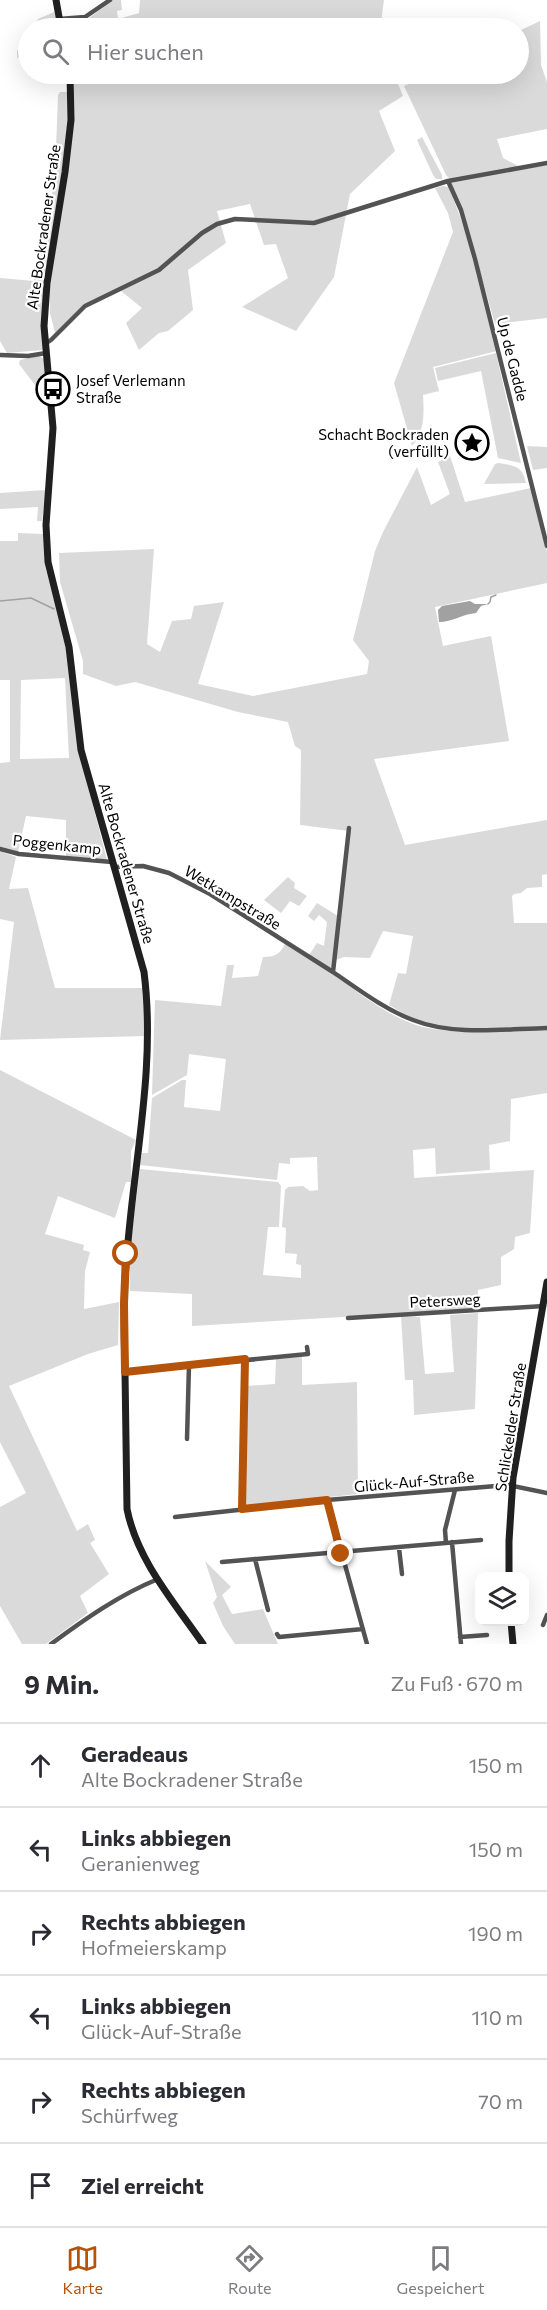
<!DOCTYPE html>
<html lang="de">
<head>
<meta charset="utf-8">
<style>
  body { margin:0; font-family:Commissioner,sans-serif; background:#f7f7f7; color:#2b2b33 }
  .controls { position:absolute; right:18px; bottom:18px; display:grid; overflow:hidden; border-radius:12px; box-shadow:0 6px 24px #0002 }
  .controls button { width:54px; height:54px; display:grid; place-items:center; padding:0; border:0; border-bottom:2px solid #e1e1e2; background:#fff; color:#2b2b33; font:30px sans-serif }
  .stop { position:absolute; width:18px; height:18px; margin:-14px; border:4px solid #b45309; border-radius:50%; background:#fff }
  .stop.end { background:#b45309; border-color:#fff; box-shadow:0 2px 6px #0008 }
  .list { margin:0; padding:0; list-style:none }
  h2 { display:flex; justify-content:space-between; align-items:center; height:78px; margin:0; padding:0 24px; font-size:26px }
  h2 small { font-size:20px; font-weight:400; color:#7c7c81 }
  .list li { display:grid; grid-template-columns:39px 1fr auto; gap:18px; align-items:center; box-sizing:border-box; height:84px; padding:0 24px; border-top:2px solid #e1e1e2 }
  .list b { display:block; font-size:22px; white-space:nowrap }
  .list p { margin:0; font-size:20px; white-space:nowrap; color:#7c7c81 }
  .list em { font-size:20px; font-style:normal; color:#7c7c81 }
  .icon { flex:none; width:33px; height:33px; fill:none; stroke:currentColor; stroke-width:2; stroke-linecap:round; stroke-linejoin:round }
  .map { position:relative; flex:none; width:547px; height:1644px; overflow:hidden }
  .search { position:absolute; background:#fff; box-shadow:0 6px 24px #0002; left:18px; right:18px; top:18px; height:66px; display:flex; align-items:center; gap:15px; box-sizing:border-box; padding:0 21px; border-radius:33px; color:#7c7c81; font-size:22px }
  .sheet { height:582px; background:#fff }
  nav { display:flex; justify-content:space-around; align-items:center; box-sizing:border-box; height:84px; border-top:2px solid #e1e1e2; background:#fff; font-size:16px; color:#7c7c81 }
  nav a { display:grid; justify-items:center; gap:3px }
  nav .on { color:#b45309 }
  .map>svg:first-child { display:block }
  .green { fill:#dadada; fill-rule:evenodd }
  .water { fill:#a1a1a1 }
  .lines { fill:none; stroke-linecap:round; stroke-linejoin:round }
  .stream { stroke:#a1a1a1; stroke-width:1.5 }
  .street { stroke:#535353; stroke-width:4.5 }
  .secondary { stroke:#202020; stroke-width:7 }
  .route { stroke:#b45309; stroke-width:8 }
  .labels { text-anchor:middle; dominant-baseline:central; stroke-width:4.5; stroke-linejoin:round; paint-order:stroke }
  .street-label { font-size:15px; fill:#000; stroke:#fff }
  .poi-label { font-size:15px; fill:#000; stroke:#fff; text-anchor:start }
</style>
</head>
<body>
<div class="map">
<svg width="547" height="1644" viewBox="0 0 547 1644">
  <rect width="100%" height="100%" fill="#fff"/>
  <path class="green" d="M113 0H121L122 10 117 11 118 19 139 13 140 0H384L381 22 383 28H91L89 18Z
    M54 12 58 28H34L38 19Z
    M540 21 541 65 547 82V129L497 139 503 158 520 167 451 180 446 175 404 86 430 74H477L479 77 490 74H518L519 31Z
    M28 36V53L17 58V51Z
    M74 74H394L403 96 379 111 395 151 350 194 334 277 296 331 242 307 288 278 276 244 264 245 250 204 217 211 226 243 188 270 193 310 168 331 159 333 139 350 126 323 142 308 121 291 160 271 84 304 55 333 50 313 49 286 74 112Z
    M60 92H69L68 119 56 217 43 350 7 353 0 341V278L34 281 48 219 55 176 58 95Z
    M422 137 442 175V179H436L433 175 417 140Z
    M547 165V318L495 324 467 225 451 182Z
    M443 186 449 187 465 230 497 351 433 367 439 391 423 395C424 413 425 432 412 446L394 383 453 232 448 213 435 188Z
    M496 353 521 463 498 458 481 371 438 381 435 368Z
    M39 356 44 359 49 397H44L19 364 20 360Z
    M527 446 547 447V468L533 470Z
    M450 456 465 502 531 488 547 552V583L435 607 443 646 491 636 509 741 374 759 405 845 547 820V874L542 875V887L527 888 521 893 514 894 512 896 514 923H547V1026C506 1027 451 1035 413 1019 405 1015 397 1009 389 1005L398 973 406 974 413 936 383 931 370 958 344 957 336 960 349 831 300 825 301 750 295 746 288 722 238 712 135 682 116 686 83 674V661L60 582 59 553 154 549 147 644 160 652 172 621 191 619 194 606 224 602 198 684 253 696 367 674 369 661 353 640 375 551 383 532 417 467 431 505 450 494 438 462Z
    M498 463C515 466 522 465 526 483L484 484 495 464Z
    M46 490 42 521H37L38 507 0 509V493Z
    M18 533 44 534 46 569 68 647 79 751 107 860 66 856V820L26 816 18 852 0 847V763L10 762V680H0V541H18ZM65 678 69 758 20 759 21 680Z
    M0 851 16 857 9 889 28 888 55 988H144L145 1036 0 1040 14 922 0 919Z
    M288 877 295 883 294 888 307 896 299 906 290 901 281 913 264 900Z
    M317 903 338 916 332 966 329 971C357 991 388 1018 423 1027 463 1036 507 1030 547 1029V1093L511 1099 510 1141 489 1145 490 1170 436 1174 435 1148 413 1150 414 1178 534 1170 530 1233 515 1237 514 1249 501 1257V1285L478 1290V1309L192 1326V1294L130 1291 129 1254 140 1169 278 1182 281 1186 279 1227H268L263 1275 301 1278V1265L296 1264 297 1254 285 1253 286 1228 282 1227 285 1190 288 1187 303 1186 310 1191 318 1190 317 1157 290 1158V1164L279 1163 277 1180 140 1165 142 1153H148L152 1098 182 1080H186L184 1107 220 1111 226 1059 189 1054 187 1075 152 1095 155 1000 221 1006 227 965H234L232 978 258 976 263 957C275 957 280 954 285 944L307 958 317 943 324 946 327 922 319 915 314 921 308 916Z
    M0 1070 136 1140 131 1151V1182H126L115 1218 58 1196 45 1234 84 1245 83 1250 90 1252 85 1271 84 1309 119 1302 118 1345 88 1354 9 1386 77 1531 88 1524 95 1540 90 1543 109 1574 80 1596 88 1613 46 1644H22L0 1606V1507L26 1493 0 1442Z
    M478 1313 475 1409 414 1415 413 1380H405L401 1316 420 1317 425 1374 454 1372 450 1315Z
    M302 1357V1385L357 1382 358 1494 245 1506 246 1386 275 1384 276 1359Z
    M205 1561 231 1587 222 1595 232 1614 263 1609 278 1644H235L223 1626 213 1603 217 1597Z"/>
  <path class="water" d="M470 601 475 604H488L481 606 476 613C463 614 452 622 439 622L438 610 442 606Z"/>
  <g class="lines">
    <path class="stream" d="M0 601 31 598 54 609
      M488 604 490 602 491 597 496 595"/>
    <path class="street" d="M59 19 85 17 110 0
      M448 181 461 210 475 259 547 546
      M45 344 51 340 85 306 159 270 202 233 217 224 235 219 314 223 448 181 547 163
      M0 355 28 356 46 353
      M349 828 333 972C358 989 384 1009 413 1020 454 1036 503 1029 547 1028
      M0 849 19 854 112 862
      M113 867 143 866 169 873 210 894 333 972
      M348 1318 544 1306
      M125 1372 308 1354 307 1347
      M187 1439 189 1365
      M327 1500 367 1644
      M242 1509 245 1359
      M175 1517 327 1500 508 1485 547 1493
      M452 1542 461 1644
      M446 1543 445 1530 455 1490
      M399 1548 402 1574
      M255 1559 268 1610
      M222 1562 481 1540
      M543 1625 547 1615
      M277 1634 279 1637 363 1629
      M460 1637 487 1635
      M51 1644C85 1619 119 1595 158 1579"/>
    <path class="secondary" d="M56 0 61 28
      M70 74 71 120 65 172 47 283 44 326 53 428 46 525 48 562 69 647 81 750 144 972C156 1066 134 1160 127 1254 123 1293 124 1332 125 1372 126 1418 126 1463 127 1509 137 1560 174 1602 203 1644
      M509 1576V1541L513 1478 547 1282
      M511 1622 513 1644"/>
  </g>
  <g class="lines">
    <path class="route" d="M126 1254 124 1304 125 1372 245 1359 242 1509 327 1500 341 1554"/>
  </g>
  <defs>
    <g id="bus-ring" transform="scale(1.725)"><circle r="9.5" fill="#fff" stroke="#000" stroke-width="1.5"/><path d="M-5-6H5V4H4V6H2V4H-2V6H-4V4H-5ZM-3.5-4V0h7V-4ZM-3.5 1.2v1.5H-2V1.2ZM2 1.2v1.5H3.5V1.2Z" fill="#000"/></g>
    <g id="sight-ring" transform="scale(1.725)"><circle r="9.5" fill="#fff" stroke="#000" stroke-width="1.5"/><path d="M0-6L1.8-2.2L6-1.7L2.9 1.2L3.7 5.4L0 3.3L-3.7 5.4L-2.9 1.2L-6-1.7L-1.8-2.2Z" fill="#000"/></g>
  </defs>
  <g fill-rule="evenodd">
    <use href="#bus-ring" x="53" y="389"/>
    <use href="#sight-ring" x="472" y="443"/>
  </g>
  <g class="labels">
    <g class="street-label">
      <text transform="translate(43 227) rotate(-82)">Alte Bockradener Straße</text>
      <text transform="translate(513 359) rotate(76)">Up de Gadde</text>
      <text transform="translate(57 844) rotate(6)">Poggenkamp</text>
      <text transform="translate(127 863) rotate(74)">Alte Bockradener Straße</text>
      <text transform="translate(233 897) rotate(31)">Wetkampstraße</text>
      <text transform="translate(445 1300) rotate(-3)">Petersweg</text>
      <text transform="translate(510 1427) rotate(-81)">Schlickelder Straße</text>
      <text transform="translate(414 1481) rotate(-5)">Glück-Auf-Straße</text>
    </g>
    <g class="poi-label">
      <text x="76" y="380">Josef Verlemann<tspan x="76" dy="17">Straße</tspan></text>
      <text x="449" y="434" text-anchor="end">Schacht Bockraden<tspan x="449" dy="17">(verfüllt)</tspan></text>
    </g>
  </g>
</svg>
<div class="controls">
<button><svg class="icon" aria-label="layers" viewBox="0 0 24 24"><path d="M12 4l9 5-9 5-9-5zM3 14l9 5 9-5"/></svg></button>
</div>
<div class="stop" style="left:126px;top:1254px"></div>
<div class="stop end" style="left:341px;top:1554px"></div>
<div class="search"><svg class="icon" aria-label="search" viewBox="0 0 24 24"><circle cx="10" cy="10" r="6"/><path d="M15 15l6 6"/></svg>Hier suchen</div>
</div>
<section class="sheet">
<h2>9 Min.<small>Zu Fuß · 670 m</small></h2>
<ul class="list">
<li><svg class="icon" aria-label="ahead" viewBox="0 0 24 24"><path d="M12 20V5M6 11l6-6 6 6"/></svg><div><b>Geradeaus</b><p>Alte Bockradener Straße</p></div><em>150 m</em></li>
<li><svg class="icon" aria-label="left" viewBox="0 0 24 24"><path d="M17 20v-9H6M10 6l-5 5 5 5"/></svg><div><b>Links abbiegen</b><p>Geranienweg</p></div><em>150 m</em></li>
<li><svg class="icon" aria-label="right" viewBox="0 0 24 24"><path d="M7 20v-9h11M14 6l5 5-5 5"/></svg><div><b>Rechts abbiegen</b><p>Hofmeierskamp</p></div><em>190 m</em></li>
<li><svg class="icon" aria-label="left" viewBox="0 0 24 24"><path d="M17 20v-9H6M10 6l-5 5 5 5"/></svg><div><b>Links abbiegen</b><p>Glück-Auf-Straße</p></div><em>110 m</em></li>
<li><svg class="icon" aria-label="right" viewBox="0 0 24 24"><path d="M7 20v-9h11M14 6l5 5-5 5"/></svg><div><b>Rechts abbiegen</b><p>Schürfweg</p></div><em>70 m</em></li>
<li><svg class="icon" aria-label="arrive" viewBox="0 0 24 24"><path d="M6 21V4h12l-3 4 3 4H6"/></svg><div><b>Ziel erreicht</b></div></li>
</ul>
</section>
<nav>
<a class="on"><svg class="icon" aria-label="map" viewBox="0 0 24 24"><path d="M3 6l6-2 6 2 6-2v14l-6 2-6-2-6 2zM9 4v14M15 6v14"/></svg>Karte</a>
<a><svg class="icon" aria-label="directions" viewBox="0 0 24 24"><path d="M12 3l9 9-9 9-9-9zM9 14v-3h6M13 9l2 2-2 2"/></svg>Route</a>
<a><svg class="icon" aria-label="saved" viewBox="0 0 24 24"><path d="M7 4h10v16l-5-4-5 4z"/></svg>Gespeichert</a>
</nav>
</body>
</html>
